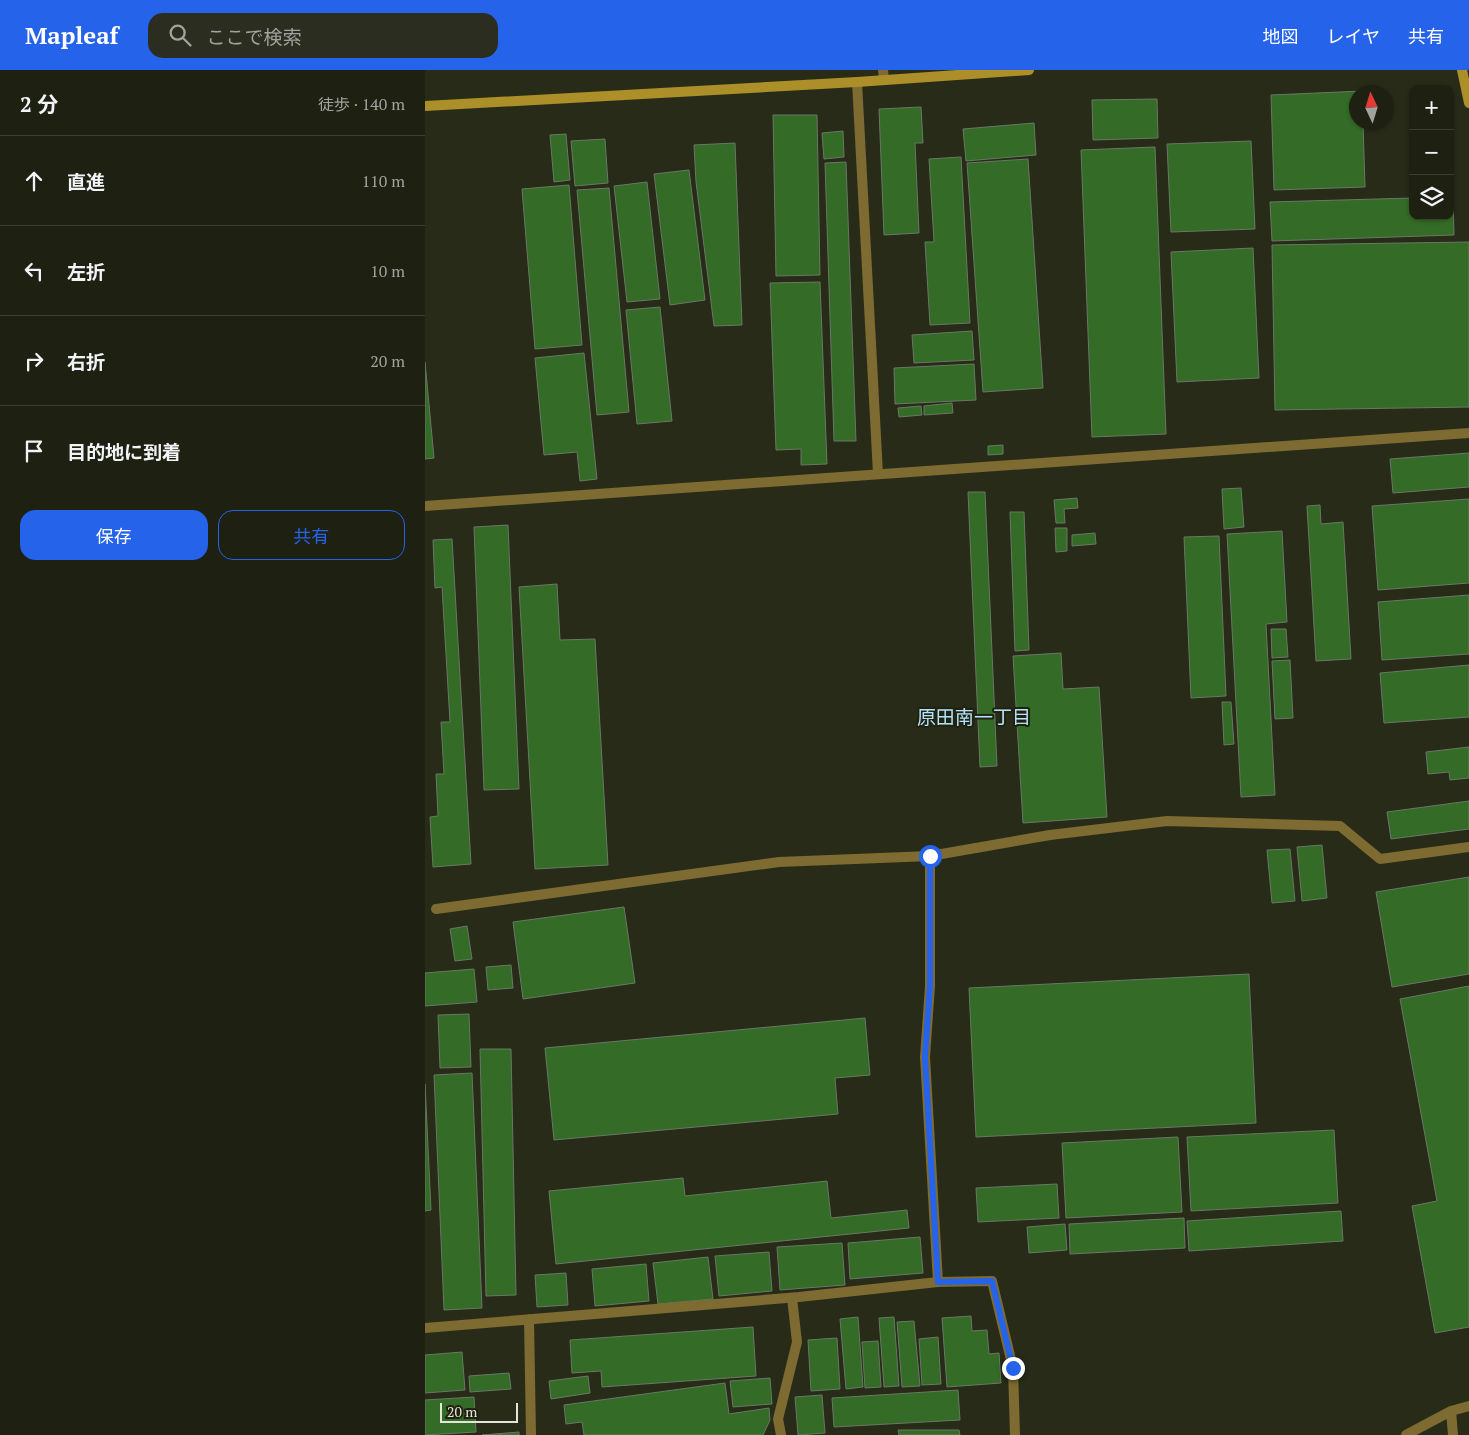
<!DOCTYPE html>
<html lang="ja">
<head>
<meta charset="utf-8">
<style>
  body { margin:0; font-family:"PT Serif","Noto Sans JP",serif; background:#2b2d20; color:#f1f3f6 }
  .controls { position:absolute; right:15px; top:15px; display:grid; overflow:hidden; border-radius:10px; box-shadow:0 1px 4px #0004 }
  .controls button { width:45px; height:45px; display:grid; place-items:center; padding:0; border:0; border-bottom:1px solid #3c3e32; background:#1e2012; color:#f1f3f6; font:25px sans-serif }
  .compass { position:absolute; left:924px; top:15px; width:45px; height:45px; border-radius:50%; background:#1e2012; box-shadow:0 1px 4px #0004; rotate:356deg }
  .scale { position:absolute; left:15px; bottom:12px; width:78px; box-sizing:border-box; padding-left:5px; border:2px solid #e3e5d9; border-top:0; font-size:14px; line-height:18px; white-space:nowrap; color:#e3e5d9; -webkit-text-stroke:4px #1f220f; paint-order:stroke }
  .stop { position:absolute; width:15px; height:15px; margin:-11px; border:4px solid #2563eb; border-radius:50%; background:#fff }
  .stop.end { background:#2563eb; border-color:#fff; box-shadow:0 1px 5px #0008 }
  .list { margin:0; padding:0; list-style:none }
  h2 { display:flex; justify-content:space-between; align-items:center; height:65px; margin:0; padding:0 20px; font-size:21px }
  h2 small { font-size:16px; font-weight:400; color:#a1a39f }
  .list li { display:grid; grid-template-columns:32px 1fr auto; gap:15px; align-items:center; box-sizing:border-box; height:90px; padding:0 20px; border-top:1px solid #3c3e32 }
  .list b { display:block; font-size:19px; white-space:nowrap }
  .list em { font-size:16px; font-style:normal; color:#a1a39f }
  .actions { display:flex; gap:10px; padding:15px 20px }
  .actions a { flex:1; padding:11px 0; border:1px solid #2563eb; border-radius:15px; text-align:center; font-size:18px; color:#2563eb }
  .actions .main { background:#2563eb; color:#fff }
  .icon { flex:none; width:28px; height:28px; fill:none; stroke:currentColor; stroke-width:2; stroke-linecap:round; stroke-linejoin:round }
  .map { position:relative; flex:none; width:1044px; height:1365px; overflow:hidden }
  header { display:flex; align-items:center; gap:30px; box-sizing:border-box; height:70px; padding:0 25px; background:#2563eb; color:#fff }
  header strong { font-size:24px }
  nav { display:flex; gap:28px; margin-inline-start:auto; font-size:18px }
  .search { width:350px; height:45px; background:#2b2d20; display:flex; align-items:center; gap:12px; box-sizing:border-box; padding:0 18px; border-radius:15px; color:#a1a39f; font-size:19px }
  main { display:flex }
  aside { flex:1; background:#1e2012 }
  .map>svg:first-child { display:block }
  .building { fill:#346b26; stroke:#697866 }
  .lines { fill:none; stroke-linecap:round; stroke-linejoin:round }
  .lane { stroke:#7d6b31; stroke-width:10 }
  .street { stroke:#7d6b31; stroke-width:10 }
  .secondary { stroke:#ad8f29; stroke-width:10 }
  .route { stroke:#2563eb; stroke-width:6 }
  .labels { text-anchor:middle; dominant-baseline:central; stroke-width:4; stroke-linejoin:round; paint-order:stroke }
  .neighbourhood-label { font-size:19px; fill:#b4e0fc; stroke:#1f220f }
</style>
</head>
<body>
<header>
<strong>Mapleaf</strong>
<div class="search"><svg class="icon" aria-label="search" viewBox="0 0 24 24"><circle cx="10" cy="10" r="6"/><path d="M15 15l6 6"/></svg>ここで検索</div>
<nav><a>地図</a><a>レイヤ</a><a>共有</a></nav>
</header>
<main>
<aside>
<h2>2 分<small>徒歩 · 140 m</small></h2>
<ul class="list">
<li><svg class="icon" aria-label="ahead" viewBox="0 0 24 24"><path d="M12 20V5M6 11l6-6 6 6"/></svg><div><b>直進</b></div><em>110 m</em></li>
<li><svg class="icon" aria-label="left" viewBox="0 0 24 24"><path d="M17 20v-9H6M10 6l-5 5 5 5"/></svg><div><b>左折</b></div><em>10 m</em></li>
<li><svg class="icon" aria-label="right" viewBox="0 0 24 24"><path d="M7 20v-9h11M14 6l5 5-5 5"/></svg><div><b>右折</b></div><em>20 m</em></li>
<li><svg class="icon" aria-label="arrive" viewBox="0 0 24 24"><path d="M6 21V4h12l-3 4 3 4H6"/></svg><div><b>目的地に到着</b></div></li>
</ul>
<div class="actions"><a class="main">保存</a><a>共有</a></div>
</aside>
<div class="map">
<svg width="1044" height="1365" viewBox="0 0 1044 1365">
  <rect width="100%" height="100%" fill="#282b18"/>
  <path class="building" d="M937 21 932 22V52H938L940 117 849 120 846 25Z
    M732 29 733 68 668 70 667 30Z
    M496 37 498 73H490L494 163 459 165 454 39Z
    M348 45H392L395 205 351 206Z
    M609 53 611 85 541 91 538 59Z
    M418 61 419 87 399 89 397 63Z
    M141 64 145 110 129 112 125 65Z
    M180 69 183 113 150 116 146 71Z
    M826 71 830 159 746 162 742 74Z
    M310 73 317 255 289 256 271 112 269 75Z
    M730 77 741 364 667 367 656 80Z
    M536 87 545 253 505 255 500 172H509L504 89Z
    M603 89 618 318 558 322 542 93Z
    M421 92 431 371H409L400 93Z
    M264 100 280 230 245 235 229 104Z
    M222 112 235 229 202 232 189 116Z
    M144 115 157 275 110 279 97 119Z
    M184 118 204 342 172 345 152 120Z
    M1025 126H1028L1029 165 847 171 845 132 988 128V146H1025Z
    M1044 172V337L850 340 847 175Z
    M828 178 834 308 752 312 746 182Z
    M395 212 402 394 376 395V379L351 380 345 213Z
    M235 237 247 351 212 354 201 240Z
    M547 261 549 290 489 293 487 265Z
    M159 283 172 409 155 411 152 382 119 385 110 288Z
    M0 292 9 388 0 389Z
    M549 294 551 330 470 334 469 298Z
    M527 333 528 343 499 345V336Z
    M496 336 497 345 474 347 473 338Z
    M578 375V384L563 385V376Z
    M1044 383V417L968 423 965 389Z
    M816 418 819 457 799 459 797 419Z
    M543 422H560L572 696 555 697Z
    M652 428 653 438 639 439 640 453H631L629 430Z
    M1044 429V513L953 520 947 436Z
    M895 435 896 454 918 452 926 589 891 591 882 436Z
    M585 442H599L604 580 590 581Z
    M83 455 94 719 59 720 49 457Z
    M630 458H642V481L631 482Z
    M857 461 862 552 841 554 850 725 816 727 802 464Z
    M670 463 671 474 647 476V465Z
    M794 466 801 626 766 628 759 467Z
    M27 469 46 794 8 797 5 747 13 746 11 704H19L16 652H25L17 517 10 518 8 470Z
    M132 514 135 570 170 569 183 795 110 799 94 517Z
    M1044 525V584L957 590 953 532Z
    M846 559H861L863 587 847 588Z
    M636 583 638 619 674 617 682 747 598 753 588 586Z
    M865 590 868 648 850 649 847 591Z
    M1044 595V647L959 653 955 603Z
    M797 632H806L809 674 799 675Z
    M1044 677V708L1025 710 1024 702 1003 704 1001 682Z
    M1044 731V759L966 769 962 742Z
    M897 775 902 828 877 831 872 777Z
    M865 779 870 831 847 833 842 780Z
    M1044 807V904L967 917 951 822Z
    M199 837 210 913 98 929 88 852Z
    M42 856 47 889 30 891 25 859Z
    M86 895 88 918 63 920 61 897Z
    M49 899 52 932 0 936V903Z
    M824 904 831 1053 551 1067 544 918Z
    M1044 916V1257L1010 1263 987 1136 1012 1131 975 929Z
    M44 944 46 997 15 998 13 945Z
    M440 948 445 1005 410 1008 413 1044 129 1070 120 978Z
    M55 979H86L91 1225 61 1226Z
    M47 1003 57 1238 19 1240 9 1005Z
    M0 1014 6 1140 0 1141Z
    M909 1060 913 1133 766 1141 762 1067Z
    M753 1067 757 1142 641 1148 637 1073Z
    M258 1108 260 1126 402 1111 406 1148 482 1140 484 1158 131 1194 124 1121Z
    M632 1114 634 1148 553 1152 551 1118Z
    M916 1141 918 1171 764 1181 762 1151Z
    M759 1148 760 1178 645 1184 644 1154Z
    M640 1154 642 1180 604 1183 602 1157Z
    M495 1167 498 1203 425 1209 423 1173Z
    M417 1173 420 1215 355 1220 352 1177Z
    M344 1182 347 1221 294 1226 290 1186Z
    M283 1187 288 1229 233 1234 228 1193Z
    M221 1194 224 1231 170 1236 167 1199Z
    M141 1203 143 1235 112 1237 110 1205Z
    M546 1246 547 1261 562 1260 564 1284 574 1283 576 1313 522 1317 517 1248Z
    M433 1247 438 1317 421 1319 415 1249Z
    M469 1247 474 1316 459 1317 454 1248Z
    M489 1251 495 1316 477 1317 472 1252Z
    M328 1257 331 1306 177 1317 176 1301 147 1303 145 1270Z
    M513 1267 516 1314 497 1315 494 1269Z
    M412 1268 415 1319 386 1321 383 1270Z
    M453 1271 456 1317 440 1318 437 1272Z
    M37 1282 40 1320 0 1323V1285Z
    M84 1303 86 1319 45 1322 44 1306Z
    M163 1306 165 1323 126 1329 124 1311Z
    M345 1308 347 1334 308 1337 305 1311Z
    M300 1313 304 1344 344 1338 345 1350 338 1365H159L157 1352 141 1354 139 1335Z
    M533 1320 535 1350 409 1357 407 1328Z
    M397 1325 400 1363 373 1365 370 1327Z
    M49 1327 51 1362 0 1365V1330Z
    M473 1360H534L535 1365H474Z
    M94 1362V1365H57Z"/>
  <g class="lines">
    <path class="lane" d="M458 0 459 10"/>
    <path class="street" d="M432 12 453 404
      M0 436 1044 363
      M505 786V916L500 987 513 1212
      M11 839 354 792 505 786 625 765 742 751 915 756 955 789 1044 777
      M104 1249 106 1365
      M0 1258 374 1227 513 1212 567 1211 588 1298 590 1365
      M1026 1341 1028 1365
      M356 1365 353 1349 372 1272 367 1228
      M981 1365 1026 1341 1044 1336"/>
    <path class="secondary" d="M1037 0 1044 33
      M0 36 432 12 604 0"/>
  </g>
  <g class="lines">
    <path class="route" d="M505 786V916L500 987 513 1212 567 1211 588 1298"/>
  </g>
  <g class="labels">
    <g class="neighbourhood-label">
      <text x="549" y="646">原田南一丁目</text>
    </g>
  </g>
</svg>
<div class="controls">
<button>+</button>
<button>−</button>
<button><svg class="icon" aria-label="layers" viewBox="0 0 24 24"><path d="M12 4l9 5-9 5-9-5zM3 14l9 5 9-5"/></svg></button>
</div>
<svg class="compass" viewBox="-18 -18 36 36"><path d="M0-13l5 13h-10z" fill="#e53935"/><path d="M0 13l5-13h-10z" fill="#a1a39f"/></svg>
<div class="scale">20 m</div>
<div class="stop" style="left:505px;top:786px"></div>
<div class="stop end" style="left:588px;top:1298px"></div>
</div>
</main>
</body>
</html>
